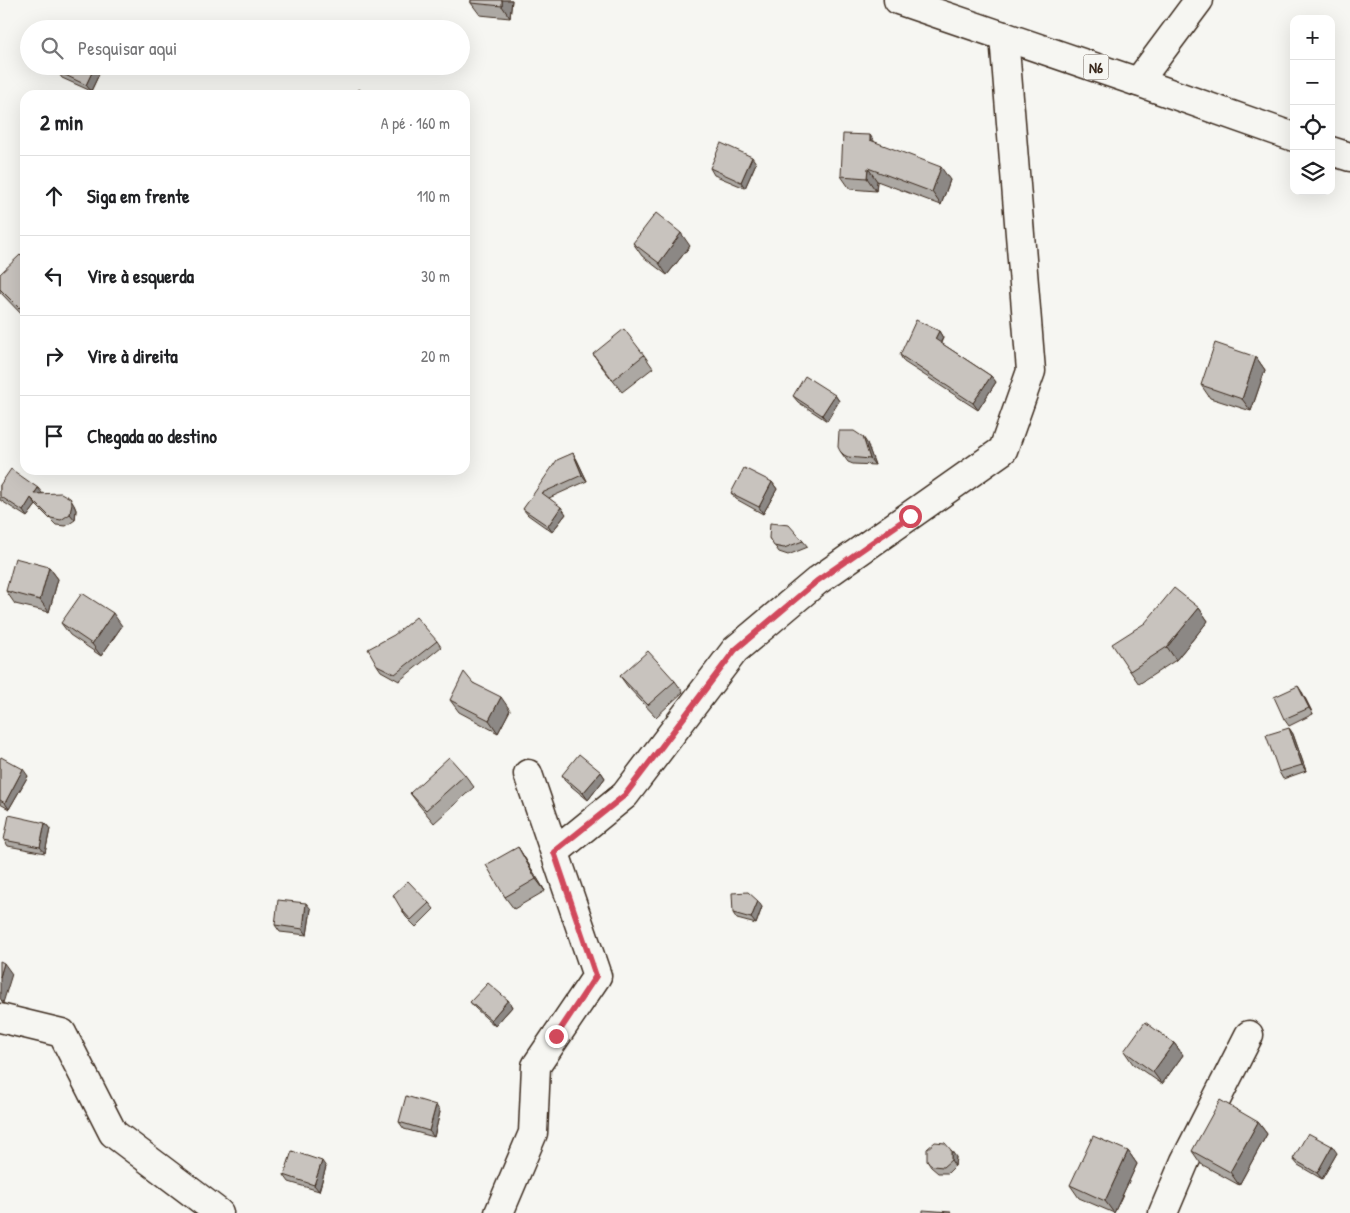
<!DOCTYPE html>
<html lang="pt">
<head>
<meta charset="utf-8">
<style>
  body { margin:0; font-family:"Patrick Hand",sans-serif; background:#f6f6f6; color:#202124 }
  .controls { position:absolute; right:15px; top:15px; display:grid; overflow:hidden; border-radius:10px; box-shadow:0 5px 20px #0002 }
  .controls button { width:45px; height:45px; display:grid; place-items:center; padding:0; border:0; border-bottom:1px solid #e0e0e0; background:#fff; color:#202124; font:25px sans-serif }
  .stop { position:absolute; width:15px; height:15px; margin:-11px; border:4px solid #d1495b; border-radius:50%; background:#fff }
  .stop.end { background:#d1495b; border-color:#fff; box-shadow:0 1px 5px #0008 }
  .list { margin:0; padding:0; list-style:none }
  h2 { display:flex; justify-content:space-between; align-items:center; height:65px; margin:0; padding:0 20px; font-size:21px }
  h2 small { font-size:16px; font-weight:400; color:#757577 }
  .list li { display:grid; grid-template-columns:32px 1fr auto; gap:15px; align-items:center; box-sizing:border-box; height:80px; padding:0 20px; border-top:1px solid #e0e0e0 }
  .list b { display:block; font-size:19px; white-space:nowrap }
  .list em { font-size:16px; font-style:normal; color:#757577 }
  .icon { flex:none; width:28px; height:28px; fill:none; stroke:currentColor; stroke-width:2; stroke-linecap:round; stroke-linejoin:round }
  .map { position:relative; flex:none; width:1350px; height:1213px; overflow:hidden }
  .search { position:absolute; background:#fff; box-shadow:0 5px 20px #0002; left:20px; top:20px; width:450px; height:55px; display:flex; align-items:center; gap:12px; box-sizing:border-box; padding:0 18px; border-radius:28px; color:#757577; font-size:19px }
  .panel { position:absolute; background:#fff; box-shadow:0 5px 20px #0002; left:20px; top:90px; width:450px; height:385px; border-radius:15px }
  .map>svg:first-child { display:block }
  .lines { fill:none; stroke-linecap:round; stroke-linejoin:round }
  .street-casing { stroke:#3b2a1e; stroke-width:31 }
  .highway-casing { stroke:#3b2a1e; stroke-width:31 }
  .street { stroke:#f6f6f2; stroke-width:28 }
  .highway { stroke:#f6f6f2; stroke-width:28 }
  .wall { fill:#aca8a3; stroke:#3b2a1e }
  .shaded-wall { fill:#8c8885; stroke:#3b2a1e }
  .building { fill:#c8c3be; stroke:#3b2a1e }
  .route { stroke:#d1495b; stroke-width:6 }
  .labels { text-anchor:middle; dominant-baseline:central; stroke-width:4; stroke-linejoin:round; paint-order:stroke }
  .shield { fill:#f6f6f2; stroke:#73675e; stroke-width:1 }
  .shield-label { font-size:15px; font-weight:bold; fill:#3b2a1e }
</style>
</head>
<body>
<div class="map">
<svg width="1350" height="1213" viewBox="0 0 1350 1213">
  <rect width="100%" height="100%" fill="#f6f6f2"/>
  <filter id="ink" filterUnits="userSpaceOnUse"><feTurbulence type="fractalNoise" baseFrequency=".02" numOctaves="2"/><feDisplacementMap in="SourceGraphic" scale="10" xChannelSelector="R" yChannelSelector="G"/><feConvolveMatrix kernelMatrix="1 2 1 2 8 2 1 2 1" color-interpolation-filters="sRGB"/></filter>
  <g filter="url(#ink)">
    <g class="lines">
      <g class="street-casing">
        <path id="street" d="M1138 82 1199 0
          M555 852 625 795 735 650 817 581 1003 450 1031 371 1004 36
          M0 1018 62 1033 113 1133 219 1213
          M499 1213 533 1133 536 1066 597 976 528 774
          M1163 1213 1185 1161 1249 1035"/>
      </g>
      <g class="highway-casing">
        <path id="highway" d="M898 0 1138 82 1294 137
          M1331 151 1350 157"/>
      </g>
      <use href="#street" class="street"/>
      <use href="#highway" class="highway"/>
    </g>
    <path class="wall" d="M471 0H512L510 18 480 15 471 3Z
      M60 66H101L102 68 91 91 62 78 57 71Z
      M874 142 950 180 941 205 877 181 876 191 850 189 841 176Z
      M756 163 745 188 714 175 710 168Z
      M633 243 690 246 667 275 642 256Z
      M25 259V318L0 292V274Z
      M939 331 943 338 941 343 991 376 996 382 978 410 904 362 900 355Z
      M593 354 644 355 653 368 622 392 602 367Z
      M1256 357 1265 370 1251 411 1210 398 1201 385Z
      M835 395 839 401 827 421 798 402 793 396Z
      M867 443 875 465 853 464 848 462 840 451Z
      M573 453 577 460 587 481 549 498 566 514 552 532 528 515 523 509Z
      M772 482 777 489 763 514 736 499 731 493Z
      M0 485 42 494 74 505 76 510 75 520 66 526 56 525 36 505 27 517 0 500Z
      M769 538 803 541 808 547 788 555 779 552Z
      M49 567 58 579 49 612 15 604 6 591Z
      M1199 608 1208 621 1176 660 1139 684 1130 671Z
      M61 623 122 626 101 656 70 635Z
      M437 641 441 647 399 681 381 671 377 665Z
      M620 676 675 681 683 692 656 717 628 687Z
      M473 683 510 710 498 733 459 712 450 700Z
      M1302 692 1313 714 1289 726 1284 719Z
      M1289 728 1293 734 1306 771 1283 779 1279 772Z
      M0 759 28 776 9 809 0 804Z
      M601 772 605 778 588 800 566 782 562 775Z
      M465 775 474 787 434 823 419 805 410 793Z
      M45 823 50 829 45 853 8 846 4 840Z
      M518 847 526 860 545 891 514 909 505 897Z
      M429 903 434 909 416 927 406 917 402 910Z
      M762 907 756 924 737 919 733 913Z
      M311 909 307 935 280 932 275 925Z
      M508 1000 512 1007 495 1026 475 1008 470 1002Z
      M1174 1043 1183 1055 1162 1084 1133 1064 1124 1051Z
      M440 1112 434 1137 404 1129 399 1122Z
      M1258 1122 1267 1134 1239 1185 1201 1164 1192 1151Z
      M1128 1151 1137 1164 1114 1213 1079 1198 1070 1185Z
      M1337 1153 1322 1179 1298 1165 1293 1159Z
      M956 1157 955 1166 948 1173H938L931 1167 927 1161Z
      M326 1167 319 1191 289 1182 284 1175Z"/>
    <path class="shaded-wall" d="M502 0H512L510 18 502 6Z
      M95 66H101L102 68 91 91 86 85Z
      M870 135 879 148 870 140Z
      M752 157 756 163 745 188 741 182Z
      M941 167 950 180 941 205 932 192Z
      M868 168 877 181 876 191 867 178Z
      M681 233 690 246 667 275 659 263Z
      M939 331 943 338 939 345 935 339Z
      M1256 357 1265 370 1251 411 1242 399Z
      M991 376 996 382 978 410 973 403Z
      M835 395 839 401 827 421 822 415Z
      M863 437 867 443 875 465 870 459Z
      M573 453 577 460 587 481 582 475Z
      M772 482 777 489 763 514 759 507Z
      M38 488 43 494H34Z
      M31 498 36 505 27 517 23 511Z
      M70 498 74 505 76 510 75 520 70 514Z
      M561 507 566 514 552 532 548 526Z
      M49 567 58 579 49 612 40 600Z
      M1199 608 1208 621 1176 660 1167 647Z
      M113 613 122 626 101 656 92 644Z
      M1298 686 1302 692 1313 714 1309 708Z
      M501 697 510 710 498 733 489 720Z
      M1289 728 1293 734 1306 771 1302 765Z
      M23 769 28 776 9 809 5 803Z
      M601 772 605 778 588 800 583 793Z
      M45 823 50 829 45 853 40 847Z
      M518 847 526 860 545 891 536 879Z
      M758 901 762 907 756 924 751 918Z
      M306 903 311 909 307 935 303 929Z
      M4 963 12 974 3 1003 0 998V977Z
      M508 1000 512 1007 495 1026 491 1020Z
      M1174 1043 1183 1055 1162 1084 1153 1072Z
      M436 1105 440 1112 434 1137 429 1131Z
      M1258 1122 1267 1134 1239 1185 1230 1172Z
      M1332 1146 1337 1153 1322 1179 1317 1173Z
      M951 1150 956 1157 955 1166 951 1160Z
      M1128 1151 1137 1164 1114 1213 1105 1201Z
      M322 1161 326 1167 319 1191 314 1185Z"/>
    <path class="building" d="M471 0H502V6L471 3Z
      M60 66H95L86 85 57 71Z
      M359 89 367 95H354Z
      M843 134 870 135V140L941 167 932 192 868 168 867 178 841 176Z
      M721 143 752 157 741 182 710 168Z
      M656 213 681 233 659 263 633 243Z
      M21 254 25 259V302L19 308 0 289V274Z
      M916 320 939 331 935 339 991 376 973 403 900 355Z
      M624 329 644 355 613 380 593 354Z
      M1215 343 1256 357 1242 399 1201 385Z
      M805 376 835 395 822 415 793 396Z
      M839 431H854L863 437 870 459 848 457 844 455 840 451 838 447Z
      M573 453 582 475 542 493 561 507 548 526 523 509 557 460Z
      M744 468 772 482 759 507 731 493Z
      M11 469 38 488 34 494 61 493 70 498 72 503 70 514 61 520 51 518 31 498 23 511 0 496V485Z
      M770 523 789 525 803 541 784 548 774 546 769 538Z
      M15 558 49 567 40 600 6 591Z
      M1174 588 1199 608 1167 647 1130 671 1112 644 1145 623Z
      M82 593 113 613 92 644 61 623Z
      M416 617 437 641 395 674 377 665 368 649 394 635Z
      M648 651 675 681 648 705 620 676Z
      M464 672 473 683 501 697 489 720 450 700Z
      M1298 686 1309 708 1284 719 1274 697Z
      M1289 728 1302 765 1279 772 1266 735Z
      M579 754 601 772 583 793 562 775Z
      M1 757 23 769 5 803 0 800V759Z
      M449 757 465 775 426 810 410 793Z
      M9 815 45 823 40 847 4 840Z
      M518 847 536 879 505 897 486 865Z
      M408 881 429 903 411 920 402 910 393 895Z
      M748 892 758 901 751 918 733 913 732 893Z
      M278 900 306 903 303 929 275 925Z
      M0 961 4 963 0 977Z
      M488 983 508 1000 491 1020 470 1002Z
      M1145 1022 1174 1043 1153 1072 1124 1051Z
      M406 1096 436 1105 429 1131 399 1122Z
      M1220 1100 1258 1122 1230 1172 1192 1151Z
      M1308 1133 1332 1146 1317 1173 1293 1159Z
      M1093 1136 1128 1151 1105 1201 1070 1185Z
      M935 1142 945 1143 951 1150V1160L943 1167 933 1166 927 1161V1149Z
      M292 1151 322 1161 314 1185 284 1175Z
      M923 1210 951 1212V1213H923Z"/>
  </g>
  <g class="lines" filter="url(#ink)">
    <path class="route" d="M556 1036 596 976 554 852 625 795 735 650 817 581 910 516"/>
  </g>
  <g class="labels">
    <rect class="shield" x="1083.5" y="54.5" width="25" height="25" rx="4"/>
    <g class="shield-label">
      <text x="1096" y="67">N6</text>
    </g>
  </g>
</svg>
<div class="controls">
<button>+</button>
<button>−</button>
<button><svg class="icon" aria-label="locate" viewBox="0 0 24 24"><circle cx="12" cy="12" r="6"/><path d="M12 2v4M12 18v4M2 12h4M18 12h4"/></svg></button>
<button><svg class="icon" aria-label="layers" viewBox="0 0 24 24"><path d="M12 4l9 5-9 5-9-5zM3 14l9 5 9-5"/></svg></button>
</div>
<div class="stop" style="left:910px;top:516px"></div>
<div class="stop end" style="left:556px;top:1036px"></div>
<div class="search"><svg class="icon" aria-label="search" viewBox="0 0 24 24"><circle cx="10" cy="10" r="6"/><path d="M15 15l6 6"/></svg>Pesquisar aqui</div>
<section class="panel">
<h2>2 min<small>A pé · 160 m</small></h2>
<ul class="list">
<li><svg class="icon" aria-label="ahead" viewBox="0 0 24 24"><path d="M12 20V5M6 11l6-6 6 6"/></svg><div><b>Siga em frente</b></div><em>110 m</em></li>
<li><svg class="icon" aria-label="left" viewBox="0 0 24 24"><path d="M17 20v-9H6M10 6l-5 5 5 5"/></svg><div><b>Vire à esquerda</b></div><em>30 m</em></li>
<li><svg class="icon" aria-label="right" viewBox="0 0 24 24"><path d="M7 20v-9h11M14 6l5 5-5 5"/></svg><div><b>Vire à direita</b></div><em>20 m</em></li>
<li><svg class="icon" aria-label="arrive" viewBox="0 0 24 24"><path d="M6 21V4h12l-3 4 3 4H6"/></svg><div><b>Chegada ao destino</b></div></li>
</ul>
</section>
</div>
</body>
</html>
